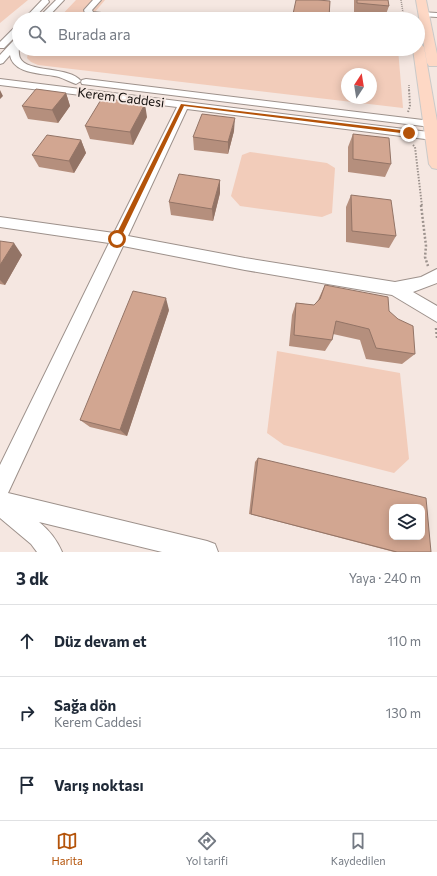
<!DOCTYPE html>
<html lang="tr">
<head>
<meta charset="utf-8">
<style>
  body { margin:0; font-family:Commissioner,sans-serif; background:#f2f2f3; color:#1f2937 }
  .controls { position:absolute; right:12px; bottom:12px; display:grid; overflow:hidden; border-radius:8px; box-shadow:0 2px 10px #0003 }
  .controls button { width:36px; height:36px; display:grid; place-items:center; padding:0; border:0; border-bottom:1px solid #e0e1e3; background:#fff; color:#1f2937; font:20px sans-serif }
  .compass { position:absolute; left:341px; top:68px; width:36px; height:36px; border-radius:50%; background:#fff; box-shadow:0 2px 10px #0003; rotate:12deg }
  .stop { position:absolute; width:12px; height:12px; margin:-9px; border:3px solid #b45309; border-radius:50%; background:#fff }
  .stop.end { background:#b45309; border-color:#fff; box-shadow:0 1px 4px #0008 }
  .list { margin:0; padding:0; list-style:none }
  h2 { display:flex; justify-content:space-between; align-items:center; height:52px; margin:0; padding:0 16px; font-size:17px }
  h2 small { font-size:13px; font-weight:400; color:#747a83 }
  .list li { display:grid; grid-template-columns:26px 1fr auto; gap:12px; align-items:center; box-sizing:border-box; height:72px; padding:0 16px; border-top:1px solid #e0e1e3 }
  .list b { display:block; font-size:15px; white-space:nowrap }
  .list p { margin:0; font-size:13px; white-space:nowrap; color:#747a83 }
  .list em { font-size:13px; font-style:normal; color:#747a83 }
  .icon { flex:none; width:22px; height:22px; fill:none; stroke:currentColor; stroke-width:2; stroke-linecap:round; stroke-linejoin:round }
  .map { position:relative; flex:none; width:437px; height:552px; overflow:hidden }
  .search { position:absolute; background:#fff; box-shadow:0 2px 10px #0003; left:12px; right:12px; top:12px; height:44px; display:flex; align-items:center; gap:10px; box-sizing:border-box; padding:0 14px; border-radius:22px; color:#747a83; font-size:15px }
  .sheet { height:268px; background:#fff }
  nav { display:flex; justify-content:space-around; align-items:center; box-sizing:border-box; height:56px; border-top:1px solid #e0e1e3; background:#fff; font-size:11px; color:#747a83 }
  nav a { display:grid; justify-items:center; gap:2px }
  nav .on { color:#b45309 }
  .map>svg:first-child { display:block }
  .green { fill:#f2ccba; fill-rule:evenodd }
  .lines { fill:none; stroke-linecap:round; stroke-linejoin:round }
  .minor-casing { stroke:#9d918b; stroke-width:2 }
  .major-casing { stroke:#cbcac9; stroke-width:2 }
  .path-far2 { stroke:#9c928d; stroke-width:1.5; stroke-dasharray:1 1; stroke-linecap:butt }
  .path-far1 { stroke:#9c928d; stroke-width:2; stroke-dasharray:1.5 1.5; stroke-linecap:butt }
  .path { stroke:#9c928d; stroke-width:2.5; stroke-dasharray:2 2; stroke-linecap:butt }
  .minor { fill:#fff; fill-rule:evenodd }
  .major { fill:#fed8c5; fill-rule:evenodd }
  .wall { fill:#b58f7d }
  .shaded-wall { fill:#937466 }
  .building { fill:#d2a691; stroke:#937466; fill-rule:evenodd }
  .route { fill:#b45309 }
  .labels { text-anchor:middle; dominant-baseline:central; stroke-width:4; stroke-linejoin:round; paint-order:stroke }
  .far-street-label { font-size:13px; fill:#110d0b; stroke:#f5e7e1 }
</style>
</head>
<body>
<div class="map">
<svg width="437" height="552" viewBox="0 0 437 552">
  <rect width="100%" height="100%" fill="#f5e7e1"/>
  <path class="green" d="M0 0H28L0 23Z
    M76 0H105L89 19H58Z
    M29 49H398L403 108 38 65 31 62 27 58ZM347 74H371V98H347Z
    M250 152 327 163 335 168 332 213 322 217 240 206 231 196 242 155Z
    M277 351 400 373 409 459 394 473 284 445 267 433Z"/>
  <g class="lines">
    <g class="minor-casing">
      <path id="minor" d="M42 0H48L49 2 33 19H24Z
        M56 0H64L46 19H37Z
        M93 0H101L92 10 93 12 136 17 140 19H113L86 16 84 10Z
        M421 12 437 13V17L421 16Z
        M19 25V33L4 48H0V42L16 26Z
        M17 39 19 40C19 46 18 53 20 58 27 73 69 66 81 81L76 84C70 82 65 79 59 77 45 73 13 75 10 55L3 63 0 64V55L14 40Z
        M0 79 437 133V139L433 140 187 109 128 236 245 258 395 282 421 277 437 269V283L413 292 437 306V322L392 295 245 270 123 246 8 493 207 541 215 544 218 552H162L39 522C49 530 57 540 62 552H37L31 544 0 518V465L109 243 0 227V217L114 233 177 107 0 85Z
        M86 79 431 121 437 124 431 127 82 84 81 82 82 80Z"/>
    </g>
    <g class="major-casing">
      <path id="major" d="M416 0H426L437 54V66H429L427 63Z
        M418 44 422 45 424 47 437 121V169L432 168 429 164 413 49H418Z"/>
    </g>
    <path class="path-far2" d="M401 0 404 19
      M409 85V90"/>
    <path class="path-far1" d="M408 112 410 106 409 89
      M413 145 415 147 422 206"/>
    <path class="path" d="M421 205 426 246 425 257 428 266
      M436 328 437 338"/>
    <use href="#minor" class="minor"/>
    <use href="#major" class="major"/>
  </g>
  <path class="wall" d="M354 0H388L389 6 385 17 354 14Z
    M330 1 329 19H292L293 14Z
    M66 93 70 106 58 123 28 119 22 106Z
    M147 117 133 145 90 139 85 126Z
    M234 131 228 154 194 150 193 137Z
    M353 134 391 164 385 177 348 172V147Z
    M81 140 86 153 74 173 39 167 32 155Z
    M220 180V193L213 221 171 215 169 202Z
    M351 195 396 236 389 248 346 242V207Z
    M0 241 22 255 5 285 0 284Z
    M325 285 389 311 415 354 402 364 366 359 360 340 333 334 332 340 325 351 289 346 292 315 296 303 314 305 318 300Z
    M169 310 127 436 90 427 80 420Z
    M258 458 431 552H394L249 514 255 462Z"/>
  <path class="shaded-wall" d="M0 90 3 96 0 99Z
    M66 93 70 106 58 123 52 110Z
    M145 104 147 117 133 145 130 132Z
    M235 118 234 131 228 154V142Z
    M81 140 86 153 74 173 69 161Z
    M220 180V193L213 221 212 209Z
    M14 243 22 255 5 285 0 280V265Z
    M166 298 169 310 127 436 120 430Z"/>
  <path class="building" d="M296 0H318L330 1 329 17 293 14Z
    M357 0H388L389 6 357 3Z
    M36 89 66 93 52 110 22 106Z
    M102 98 145 104 130 132 85 126Z
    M202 114 235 118 228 142 193 137Z
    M353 134 389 138 391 164 353 159Z
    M47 135 81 140 69 161 32 155Z
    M179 174 220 180 212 209 169 202Z
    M351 195 391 200 396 236 352 231Z
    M0 241 14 243 0 265Z
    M325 285 388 297 389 311 398 319 413 326 415 354 376 348 369 329 336 321 332 340 294 335 296 303 314 305 320 299Z
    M133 291 166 298 120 430 80 420Z
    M258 458 426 498 431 552H397L251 514ZM392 507H422V537H392Z"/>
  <path class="route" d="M181 104 409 131 412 133 409 134 184 106 120 239 117 242 115 241 114 239Z"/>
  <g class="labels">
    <g class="far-street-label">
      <text transform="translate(121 97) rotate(7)">Kerem Caddesi</text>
    </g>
  </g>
</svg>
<div class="controls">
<button><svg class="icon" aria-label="layers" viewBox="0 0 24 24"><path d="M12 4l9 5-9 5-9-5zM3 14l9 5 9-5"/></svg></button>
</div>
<svg class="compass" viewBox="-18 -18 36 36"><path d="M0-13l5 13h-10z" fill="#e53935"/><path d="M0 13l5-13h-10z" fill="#747a83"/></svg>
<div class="stop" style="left:117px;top:239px"></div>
<div class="stop end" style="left:409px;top:133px"></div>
<div class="search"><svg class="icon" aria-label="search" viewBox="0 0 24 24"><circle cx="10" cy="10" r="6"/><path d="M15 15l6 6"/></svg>Burada ara</div>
</div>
<section class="sheet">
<h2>3 dk<small>Yaya · 240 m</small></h2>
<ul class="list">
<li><svg class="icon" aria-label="ahead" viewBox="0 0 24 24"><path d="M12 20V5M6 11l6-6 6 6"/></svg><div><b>Düz devam et</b></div><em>110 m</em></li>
<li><svg class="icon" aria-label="right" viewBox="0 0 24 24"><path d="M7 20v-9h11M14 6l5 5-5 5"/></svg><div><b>Sağa dön</b><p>Kerem Caddesi</p></div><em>130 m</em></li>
<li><svg class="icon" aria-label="arrive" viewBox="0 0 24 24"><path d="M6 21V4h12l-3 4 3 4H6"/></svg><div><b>Varış noktası</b></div></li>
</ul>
</section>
<nav>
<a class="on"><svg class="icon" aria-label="map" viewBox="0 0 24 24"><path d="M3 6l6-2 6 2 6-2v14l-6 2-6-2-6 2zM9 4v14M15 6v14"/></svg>Harita</a>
<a><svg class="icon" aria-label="directions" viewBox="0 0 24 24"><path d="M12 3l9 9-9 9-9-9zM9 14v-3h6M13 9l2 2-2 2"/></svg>Yol tarifi</a>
<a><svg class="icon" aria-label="saved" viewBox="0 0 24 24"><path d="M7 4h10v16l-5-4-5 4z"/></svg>Kaydedilen</a>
</nav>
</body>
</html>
